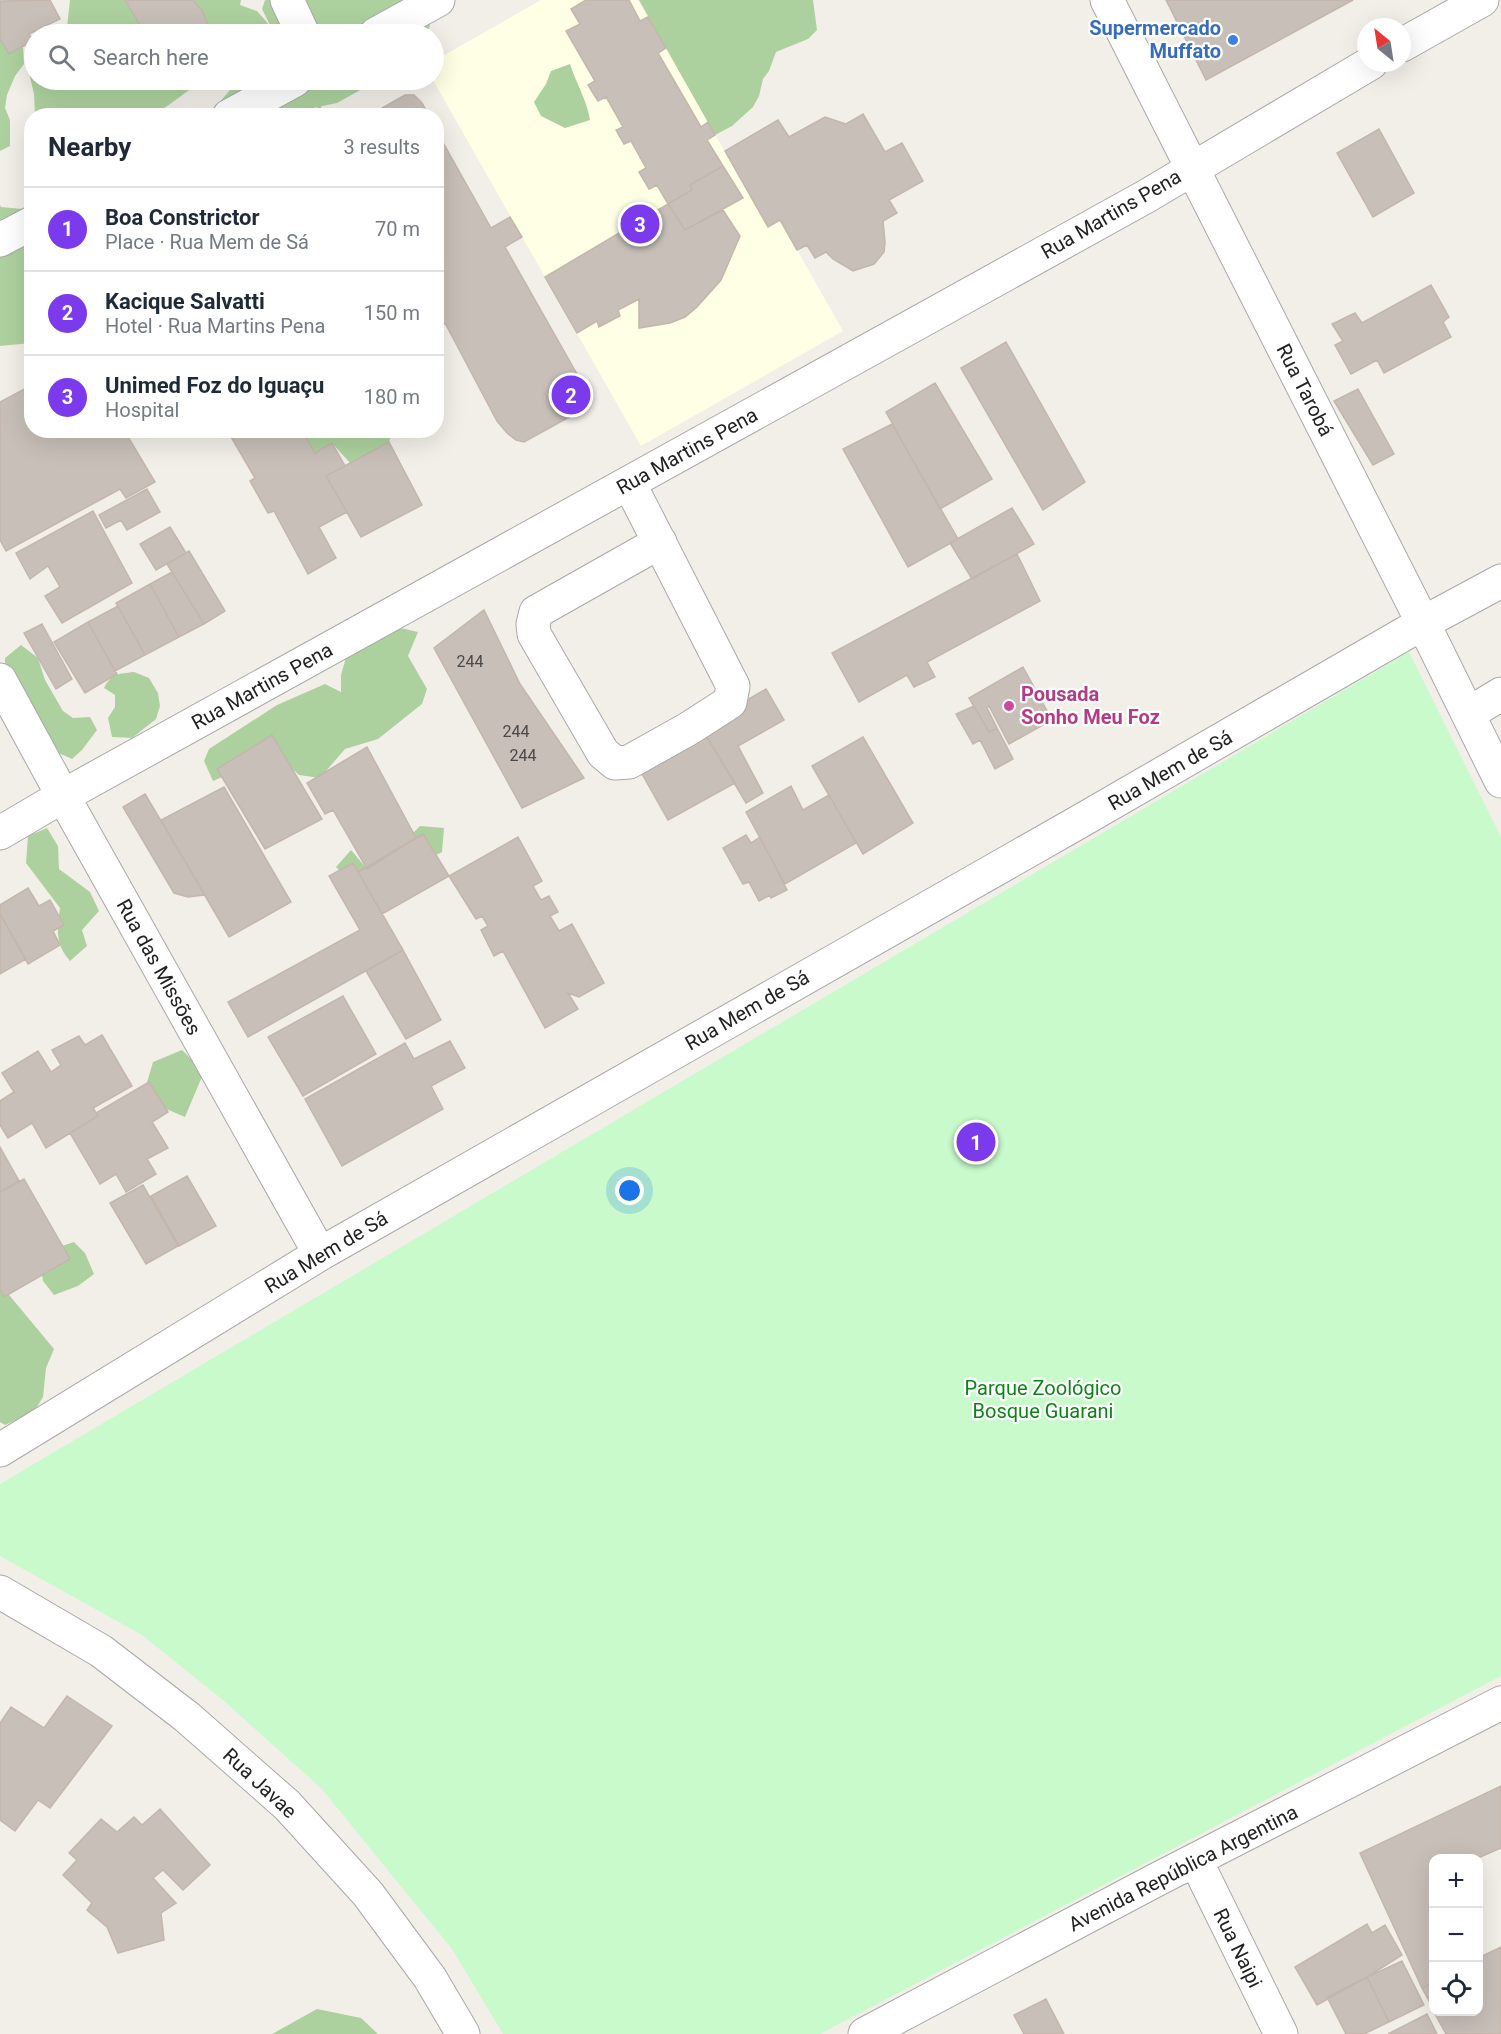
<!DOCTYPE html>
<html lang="en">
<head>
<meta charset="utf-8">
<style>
  body { margin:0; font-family:Roboto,sans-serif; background:#f6f6f7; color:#1f2937 }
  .controls { position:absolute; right:18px; bottom:18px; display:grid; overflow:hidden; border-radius:12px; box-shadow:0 6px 24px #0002 }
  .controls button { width:54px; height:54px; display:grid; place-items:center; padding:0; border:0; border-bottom:2px solid #e0e1e3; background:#fff; color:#1f2937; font:30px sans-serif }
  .compass { position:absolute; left:1357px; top:18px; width:54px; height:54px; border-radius:50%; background:#fff; box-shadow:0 6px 24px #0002; rotate:330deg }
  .you { position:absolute; left:630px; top:1191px; width:21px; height:21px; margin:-15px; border:4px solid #fff; border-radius:50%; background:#1a73e8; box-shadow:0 0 0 9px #1a73e833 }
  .badge { display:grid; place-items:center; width:39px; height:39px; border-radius:50%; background:#7c3aed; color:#fff; font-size:20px; font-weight:700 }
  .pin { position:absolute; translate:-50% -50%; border:3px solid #fff; box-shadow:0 2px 6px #0006 }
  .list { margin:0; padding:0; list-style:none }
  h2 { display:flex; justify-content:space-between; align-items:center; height:78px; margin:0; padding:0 24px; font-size:26px }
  h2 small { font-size:20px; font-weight:400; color:#747a83 }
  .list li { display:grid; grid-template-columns:39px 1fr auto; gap:18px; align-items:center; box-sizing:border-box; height:84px; padding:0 24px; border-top:2px solid #e0e1e3 }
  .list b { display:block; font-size:22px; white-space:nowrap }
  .list p { margin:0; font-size:20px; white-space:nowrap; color:#747a83 }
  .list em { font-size:20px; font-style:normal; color:#747a83 }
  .icon { flex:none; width:33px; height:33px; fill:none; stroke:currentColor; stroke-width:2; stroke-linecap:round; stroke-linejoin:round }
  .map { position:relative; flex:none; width:1501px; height:2034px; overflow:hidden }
  .search { position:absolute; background:#fff; box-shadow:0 6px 24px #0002; left:24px; top:24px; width:420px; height:66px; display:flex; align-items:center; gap:15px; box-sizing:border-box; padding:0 21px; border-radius:33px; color:#747a83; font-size:22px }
  .panel { position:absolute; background:#fff; box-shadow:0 6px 24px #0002; left:24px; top:108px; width:420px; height:330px; border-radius:24px }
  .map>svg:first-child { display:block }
  .education { fill:#ffffe5 }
  .forest { fill:#add19e }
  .park { fill:#c8facc }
  .building { fill:#c7bfb8; stroke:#c4b6ab; stroke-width:1.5 }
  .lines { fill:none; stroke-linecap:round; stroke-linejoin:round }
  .minor-casing { stroke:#a9a9a9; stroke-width:35 }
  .minor { stroke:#fff; stroke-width:33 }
  .shop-dot { fill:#3f7fe0; stroke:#fff; stroke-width:2 }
  .hotel-dot { fill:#d1479c; stroke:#fff; stroke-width:2 }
  .labels { text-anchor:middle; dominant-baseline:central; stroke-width:4.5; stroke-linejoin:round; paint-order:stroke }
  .number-label { font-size:16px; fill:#4b4948 }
  .shop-label { font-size:20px; font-weight:bold; fill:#366cbe; stroke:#fff; text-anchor:end }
  .street-label { font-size:20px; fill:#222; stroke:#fff }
  .hotel-label { font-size:20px; font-weight:bold; fill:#b23c85; stroke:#fff; text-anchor:start }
  .park-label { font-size:20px; fill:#0c8416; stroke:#fff }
</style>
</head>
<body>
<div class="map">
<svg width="1501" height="2034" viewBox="0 0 1501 2034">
  <rect width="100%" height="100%" fill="#f2efe9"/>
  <path class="education" d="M541 0H638L768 227 780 220 843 331 641 446 433 80 434 61Z"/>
  <path class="forest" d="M70 0H125L145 34H61L67 27Z
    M193 0H241L240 5 257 11 271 27 262 9 265 0H435L428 34H211L203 12Z
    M639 0H813L817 30 808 39 776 52 769 71 763 79 759 96 753 107 732 126 715 135Z
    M0 39 9 54 23 47 24 64 15 76 7 95 5 108 10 120V146L0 151Z
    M570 64C576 83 587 100 590 120L565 128 541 116 534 102 546 84 551 71Z
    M34 67V80H211C188 85 173 107 150 115 139 119 106 116 92 115L88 111 82 115H35L34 94 29 73Z
    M250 80H394L389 87 362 89 337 103 290 113 285 115 208 116 235 84Z
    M0 205 1 207 23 209 31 206V343L0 346Z
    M294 431H393L389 442 351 464 332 443 315 453Z
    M388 625 418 632 408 656 427 689 422 704 378 739 345 749 320 778 299 775 276 754 213 781 204 761 209 749 277 705 325 684 341 692V675L348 650Z
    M21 645 38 658 45 680 63 711 73 718 90 717 97 730 82 750 72 759 50 749 5 675V658Z
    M134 672 149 678 158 693 160 706 156 719 132 738 112 737 108 718 115 707V695L104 688C112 673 118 674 134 672Z
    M420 826 444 828 442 852 421 863 369 902 336 867 351 850 367 869 386 860Z
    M47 828 58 846 59 869 90 892 99 911 82 930 87 946 70 961C55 944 57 930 60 908L26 863 28 836Z
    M182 1050 204 1072 185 1117 164 1108 146 1086 153 1062Z
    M74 1242 85 1253 94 1274 78 1286 54 1295 43 1281 42 1275 62 1246Z
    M0 1284 54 1349 46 1368 43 1397 34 1412 5 1425 0 1422Z
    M317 2009 361 2018 378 2034H272Z"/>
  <path class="park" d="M1409 652 1501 837V1676L820 2034H503L452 1949 321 1788 224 1701 142 1635 0 1556V1484Z"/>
  <path class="building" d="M50 0 60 19 29 34 33 41 9 54 0 39V1Z
    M125 0H193L203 12 211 34H145Z
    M586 0H629L640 21 648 17 666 48 658 53 701 127 708 122 715 135 707 140 723 166 690 185 692 190 668 204 657 185 649 189 639 172 646 168 631 141 624 144 616 130 623 127 606 97 598 101 588 85 595 81 566 31 580 24 571 9Z
    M1166 0H1353L1206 80Z
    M405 95H414L422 103 429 116H368Z
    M320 107 326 116H304Z
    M863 114 885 152 902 143 923 181 889 200 897 213 883 221 885 242 884 252 874 264 853 271 833 259 826 252 815 258 807 245 797 250 780 220 768 227 725 151 778 120 789 137 825 117 846 124Z
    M1379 129 1414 193 1373 217 1337 153Z
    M436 130 491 228 510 217 522 237 505 247 586 390 587 400 584 409 524 442 516 440 507 433 497 421 445 323 436 328Z
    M723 166 743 198 685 230 668 204 692 190 690 185Z
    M668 204 685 230 723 210 740 236 721 280 697 307 685 317 670 323 639 328V299L618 310 620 316 599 327 597 321 577 333 545 277Z
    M1431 285 1449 317 1443 322 1451 337 1384 373 1377 360 1351 374 1335 345 1343 341 1332 324 1355 313 1362 323Z
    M1006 342 1085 482 1043 510 961 368Z
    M935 383 992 479 940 509 886 412Z
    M32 385V430H124L155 482 126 498 120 489 6 551 0 540V402Z
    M1358 389 1394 454 1373 465 1334 401Z
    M892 424 958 539 908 567 843 449Z
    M227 430H302L315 453 332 443 345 466 326 476 347 512 319 527 336 558 308 574 274 511 268 513 250 481 255 478Z
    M389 442 422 505 361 537 326 476Z
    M147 489 160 512 127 530 121 520 106 528 99 515Z
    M1012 508 1034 544 972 579 950 543Z
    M93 511 132 583 62 623 45 596 60 587 48 566 30 579 16 553Z
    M170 527 186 553 156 570 140 544Z
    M189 551 225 611 204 624 167 564Z
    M1017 554 1040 601 927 662 935 677 914 687 907 675 859 702 832 653Z
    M172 572 204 624 179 637 150 584Z
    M150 584 179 637 145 655 116 603Z
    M118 606 145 655 115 671 88 622Z
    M484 610 520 684 584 778 522 808 434 648Z
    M88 622 117 674 85 693 54 642Z
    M42 624 72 679 56 689 24 633Z
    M1023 667 1052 720 1009 744 989 706 987 708 997 728 989 732 969 698Z
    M766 689 784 720 738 746 763 793 746 803 701 727Z
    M974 706 989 732 997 728 1013 759 995 769 980 740 973 744 956 714Z
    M701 727 735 783 668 820 637 765Z
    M272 735 322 819 265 849 217 769Z
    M863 737 913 823 863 854 812 766Z
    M367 747 416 838 367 869 333 810 325 814 307 783Z
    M791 786 803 810 829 795 856 843 785 884 746 812Z
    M224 787 291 902 229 937 161 820Z
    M145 794 205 895 188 897 174 893 123 807Z
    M423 834 449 876 382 914 358 872Z
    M746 835 751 843 760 837 787 890 771 898 770 895 759 901 749 882 743 884 723 848Z
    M518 837 542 881 533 886 541 900 549 896 558 912 550 916 559 931 572 924 604 983 579 997 568 993 578 1009 545 1028 503 951 494 956 481 930 488 926 482 916 476 919 449 876Z
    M353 863 403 950 248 1037 228 1002 360 930 329 876Z
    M28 888 39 906 50 900 64 925 53 931 60 945 28 964 0 914V905Z
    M0 914 26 959 0 974Z
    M403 950 441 1020 406 1039 366 971Z
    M343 996 376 1054 303 1096 268 1037Z
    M102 1035 132 1086 93 1108 98 1116 46 1148 32 1123 8 1138 0 1125V1101L14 1092 2 1073 38 1051 51 1072 61 1065 52 1050 79 1036 85 1045Z
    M450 1041 465 1068 431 1086 443 1109 342 1166 305 1099 405 1043 414 1059Z
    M149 1082 168 1112 152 1122 168 1148 147 1159 156 1174 126 1192 116 1174 100 1184 70 1133 98 1116 96 1113Z
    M0 1147 19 1181 0 1192Z
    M187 1176 216 1226 179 1246 151 1196Z
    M24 1179 70 1259 4 1297 0 1289V1192Z
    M143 1185 178 1246 146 1264 110 1203Z
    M67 1696 112 1726 50 1808 38 1800 15 1831 0 1820V1723L11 1707 44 1728Z
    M1501 1786V1848L1478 1858H1434V1983L1422 1988 1360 1853Z
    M160 1809 210 1865 183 1890 163 1870 153 1878 176 1903 161 1913 164 1940 118 1953 107 1927 87 1910 92 1903 63 1875 77 1860 69 1853 101 1819 117 1832 134 1817 142 1825Z
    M1367 1924 1372 1933 1385 1925 1402 1955 1367 1977 1317 2005 1295 1967Z
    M1501 1947V2034H1446L1434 2012H1478V1958Z
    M1402 1961 1424 2005 1389 2022 1367 1977Z
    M1367 1977 1389 2022 1364 2034H1346L1327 1997Z
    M1434 1982V2010L1422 1988Z
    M1046 1999 1064 2034H1024L1014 2015Z
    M1427 2014 1437 2034H1388Z"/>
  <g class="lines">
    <g class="minor-casing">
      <path id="minor" d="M287 0 303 34
        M1107 0 1423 623 1501 781
        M376 34 438 0
        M1402 45 1482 0
        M229 116 295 80
        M0 240 32 223
        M629 483 733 686 730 702 688 729 629 762 615 763 603 753 534 634 533 624 536 612 660 542
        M0 680 63 796 320 1254
        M1468 714 1501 694
        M0 833 63 796 1145 197 1371 63
        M0 1450 320 1254 1077 823 1423 623 1501 581
        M0 1592 101 1651 187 1717 287 1805 368 1894 430 1978 463 2034
        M1196 1861 1281 2034
        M865 2034 1156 1880 1501 1703"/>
    </g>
    <use href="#minor" class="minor"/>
  </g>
  <circle class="shop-dot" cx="1233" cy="40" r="6"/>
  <circle class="hotel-dot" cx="1009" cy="706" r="6"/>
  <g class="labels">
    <g class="number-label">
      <text x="470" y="661">244</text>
      <text x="516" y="731">244</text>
      <text x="523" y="755">244</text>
    </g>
    <g class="shop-label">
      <text x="1221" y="28">Supermercado<tspan x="1221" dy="23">Muffato</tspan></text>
    </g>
    <g class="street-label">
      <text transform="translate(1111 214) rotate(-30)">Rua Martins Pena</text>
      <text transform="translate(1305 390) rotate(63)">Rua Tarobá</text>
      <text transform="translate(687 451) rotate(-29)">Rua Martins Pena</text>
      <text transform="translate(262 686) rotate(-29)">Rua Martins Pena</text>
      <text transform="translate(1170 770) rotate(-30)">Rua Mem de Sá</text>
      <text transform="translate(159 967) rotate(61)">Rua das Missões</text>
      <text transform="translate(747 1010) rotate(-30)">Rua Mem de Sá</text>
      <text transform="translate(326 1252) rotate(-31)">Rua Mem de Sá</text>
      <text transform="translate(260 1783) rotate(43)">Rua Javae</text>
      <text transform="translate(1183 1868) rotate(-27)">Avenida República Argentina</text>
      <text transform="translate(1238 1948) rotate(64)">Rua Naipi</text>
    </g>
    <g class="hotel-label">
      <text x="1021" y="694">Pousada<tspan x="1021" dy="23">Sonho Meu Foz</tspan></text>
    </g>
    <g class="park-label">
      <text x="1043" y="1388">Parque Zoológico<tspan x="1043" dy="23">Bosque Guarani</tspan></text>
    </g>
  </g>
</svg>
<div class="controls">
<button>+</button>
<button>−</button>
<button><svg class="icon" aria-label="locate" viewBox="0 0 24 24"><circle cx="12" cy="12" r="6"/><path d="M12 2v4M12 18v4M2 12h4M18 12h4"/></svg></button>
</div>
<svg class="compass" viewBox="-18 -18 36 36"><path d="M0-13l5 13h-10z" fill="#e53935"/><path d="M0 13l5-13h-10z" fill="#747a83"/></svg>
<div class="you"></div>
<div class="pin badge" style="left:976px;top:1142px">1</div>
<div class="pin badge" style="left:571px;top:395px">2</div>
<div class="pin badge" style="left:640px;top:224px">3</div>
<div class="search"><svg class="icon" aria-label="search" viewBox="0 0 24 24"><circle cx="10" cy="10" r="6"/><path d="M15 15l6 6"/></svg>Search here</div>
<section class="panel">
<h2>Nearby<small>3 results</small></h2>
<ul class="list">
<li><span class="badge">1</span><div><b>Boa Constrictor</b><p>Place · Rua Mem de Sá</p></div><em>70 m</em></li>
<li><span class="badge">2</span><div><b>Kacique Salvatti</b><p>Hotel · Rua Martins Pena</p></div><em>150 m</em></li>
<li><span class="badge">3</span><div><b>Unimed Foz do Iguaçu</b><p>Hospital</p></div><em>180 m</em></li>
</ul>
</section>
</div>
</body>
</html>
